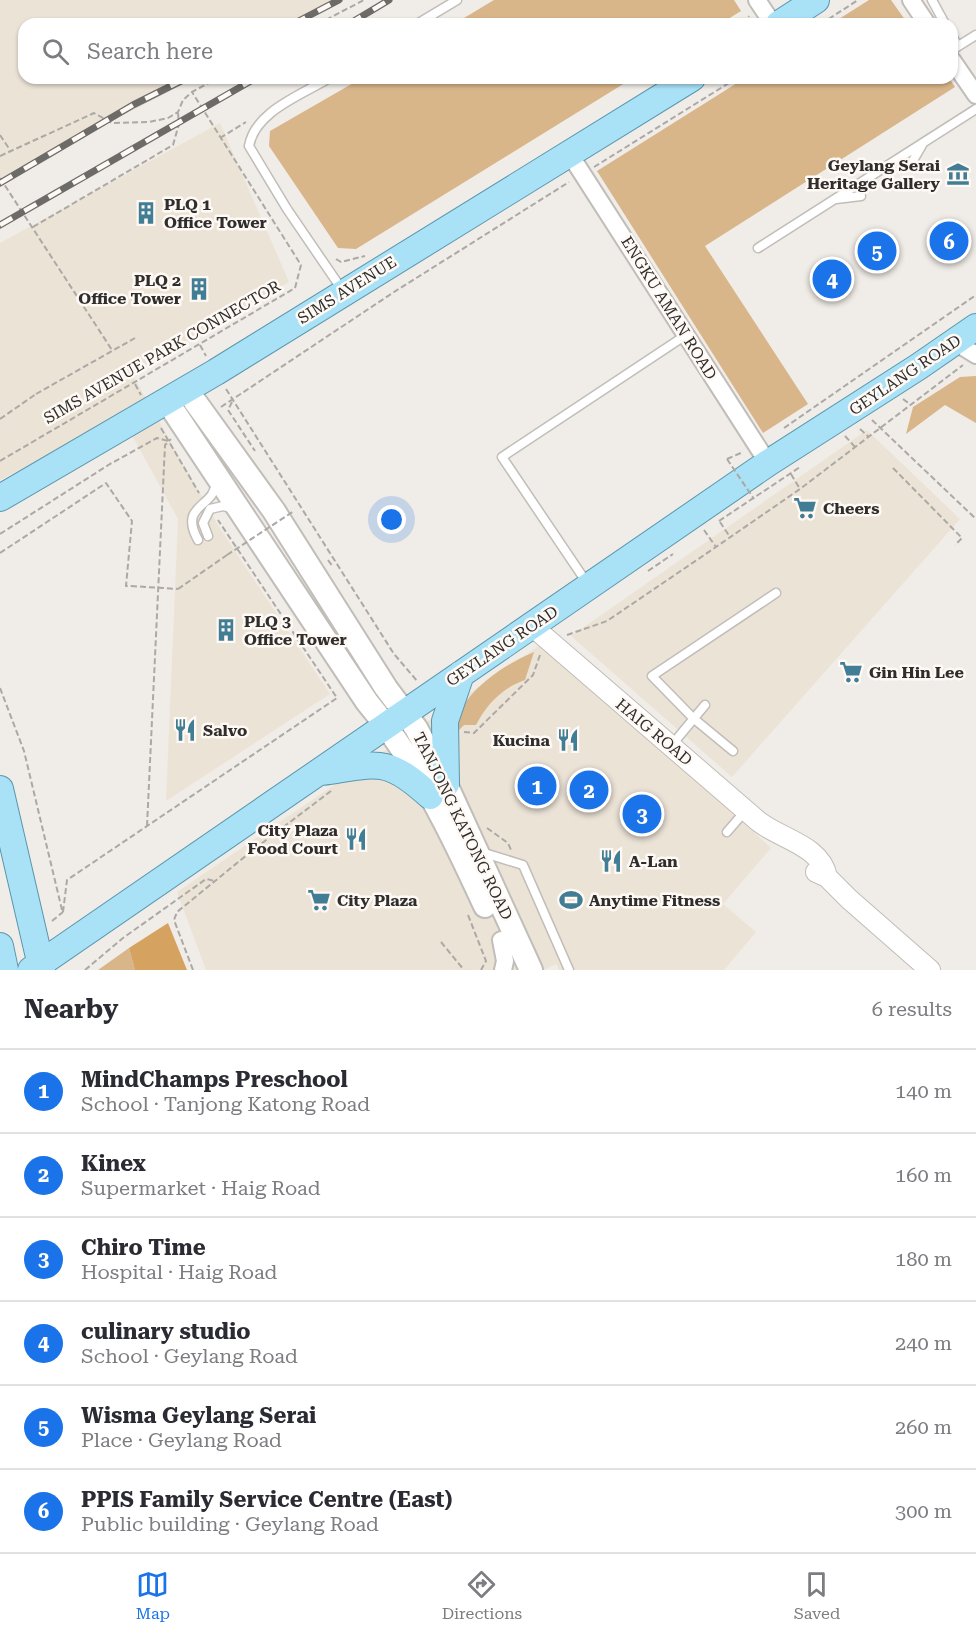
<!DOCTYPE html>
<html lang="en">
<head>
<meta charset="utf-8">
<style>
  body { margin:0; font-family:"Roboto Serif",serif; background:#f2f2f3; color:#2b2b33 }
  .you { position:absolute; left:392px; top:520px; width:21px; height:21px; margin:-15px; border:4px solid #fff; border-radius:50%; background:#1a73e8; box-shadow:0 0 0 9px #1a73e833 }
  .badge { display:grid; place-items:center; width:39px; height:39px; border-radius:50%; background:#1a73e8; color:#fff; font-size:20px; font-weight:700 }
  .pin { position:absolute; translate:-50% -50%; border:3px solid #fff; box-shadow:0 2px 6px #0006 }
  .list { margin:0; padding:0; list-style:none }
  h2 { display:flex; justify-content:space-between; align-items:center; height:78px; margin:0; padding:0 24px; font-size:26px }
  h2 small { font-size:20px; font-weight:400; color:#7c7c81 }
  .list li { display:grid; grid-template-columns:39px 1fr auto; gap:18px; align-items:center; box-sizing:border-box; height:84px; padding:0 24px; border-top:2px solid #e1e1e2 }
  .list b { display:block; font-size:22px; white-space:nowrap }
  .list p { margin:0; font-size:20px; white-space:nowrap; color:#7c7c81 }
  .list em { font-size:20px; font-style:normal; color:#7c7c81 }
  .icon { flex:none; width:33px; height:33px; fill:none; stroke:currentColor; stroke-width:2; stroke-linecap:round; stroke-linejoin:round }
  .map { position:relative; flex:none; width:976px; height:970px; overflow:hidden }
  .search { position:absolute; background:#fff; box-shadow:0 2px 4px #0004; left:18px; right:18px; top:18px; height:66px; display:flex; align-items:center; gap:15px; box-sizing:border-box; padding:0 21px; border-radius:18px; color:#7c7c81; font-size:22px }
  .sheet { height:582px; background:#fff }
  nav { display:flex; justify-content:space-around; align-items:center; box-sizing:border-box; height:84px; border-top:2px solid #e1e1e2; background:#fff; font-size:16px; color:#7c7c81 }
  nav a { display:grid; justify-items:center; gap:3px }
  nav .on { color:#1a73e8 }
  .map>svg:first-child { display:block }
  .built { fill:#ece3d7 }
  .green { fill:#d9b58a }
  .water { fill:#d6a25f }
  .lines { fill:none; stroke-linecap:round; stroke-linejoin:round }
  .service-casing { stroke:#c1bdb8; stroke-width:11 }
  .minor-casing { stroke:#c1bdb8; stroke-width:20 }
  .tertiary-casing { stroke:#c1bdb8; stroke-width:22 }
  .secondary-casing { stroke:#c1bdb8; stroke-width:26 }
  .primary-casing { stroke:#5996ad; stroke-width:28 }
  .path { stroke:#aca9a5; stroke-width:2; stroke-dasharray:6 3; stroke-linecap:butt }
  .service { stroke:#fff; stroke-width:8 }
  .minor { stroke:#fff; stroke-width:16 }
  .tertiary { stroke:#fff; stroke-width:20 }
  .secondary { stroke:#fff; stroke-width:22 }
  .primary { stroke:#a9e2f7; stroke-width:26 }
  .rail-casing { stroke:#6d6b68; stroke-width:7 }
  .rail { stroke:#fef9f4; stroke-width:4.5; stroke-dasharray:14; stroke-linecap:butt }
  .path-bridge { stroke:#aca9a5; stroke-width:2; stroke-dasharray:6 3; stroke-linecap:butt }
  .labels { text-anchor:middle; dominant-baseline:central; stroke-width:5; stroke-linejoin:round; paint-order:stroke }
  .poi-label { font-size:16px; font-weight:bold; fill:#2f2e2c; stroke:#fef9f4; text-anchor:start }
  .street-label { font-size:16px; fill:#2f2e2c; stroke:#fef9f4 }
</style>
</head>
<body>
<div class="map">
<svg width="976" height="970" viewBox="0 0 976 970">
  <rect width="100%" height="100%" fill="#f0ece7"/>
  <path class="built" d="M0 0H345L299 24H24V78H195L0 179Z
    M220 123 289 282 132 374 221 530 330 694 166 801 178 519 122 417 0 480V243Z
    M867 430 960 519 732 777 571 636Z
    M546 641 771 848 723 904 756 932 724 970H559L556 964 544 970H206L177 892Z"/>
  <path class="green" d="M494 0H734L741 11 720 24H454Z
    M869 0H891L908 24H831Z
    M362 78H633L356 249 338 248 269 146 270 131Z
    M745 78H949L955 87 705 246 808 404 763 433 597 171Z
    M976 376V423L945 405 906 434 913 407 960 377Z
    M534 652 525 680C502 688 487 704 476 725H464L459 730 453 726C464 692 501 666 534 652Z
    M129 948 135 970H98Z"/>
  <path class="water" d="M168 923 187 970H135L129 948Z"/>
  <g class="lines">
    <g class="service-casing">
      <path id="service" d="M932 0 945 24
        M417 24 457 0
        M952 36 958 46
        M952 50 976 35
        M329 78C302 95 255 111 249 146L287 209 343 291
        M911 164 922 145
        M836 199 861 196
        M758 248 976 109
        M208 536 203 523 210 509 223 506 231 508
        M198 540C178 504 215 508 216 482
        M587 583 502 457 686 335
        M671 746 705 705
        M733 751 693 718 652 676 776 593
        M727 832 746 810
        M481 852 523 865 569 970"/>
    </g>
    <g class="minor-casing">
      <path id="minor" d="M757 0 773 24
        M911 0 927 24
        M952 60 976 95
        M569 153 768 463
        M955 342 976 355
        M501 940 505 961 503 970"/>
    </g>
    <g class="tertiary-casing">
      <path id="tertiary" d="M532 626 758 821C780 839 821 845 827 877
        M816 872 827 877 849 899 930 970"/>
    </g>
    <g class="secondary-casing">
      <path id="secondary" d="M186 389 274 511 386 688 416 728 446 784 531 970
        M167 401 367 702C418 763 452 834 485 906"/>
    </g>
    <g class="primary-casing">
      <path id="primary" d="M779 24 816 0
        M0 498 216 372 692 78
        M322 772C378 764 386 756 430 796
        M446 784 445 721 461 674
        M0 789 42 970
        M0 946 5 970
        M31 970 768 463 918 367 976 327"/>
    </g>
    <path class="path" d="M318 24 364 0
      M743 24 749 16
      M821 24 858 0
      M0 135 10 150
      M220 138 246 122
      M0 156 94 113 112 123 149 122 168 118 178 112 183 100 192 92 218 78
      M594 167 737 78
      M0 178 112 350
      M33 227 173 145 179 124 178 113
      M336 259 341 262 365 256
      M200 345 206 356
      M135 384 141 395
      M226 389 394 654 418 682
      M903 399 911 405
      M232 402 228 410 255 451
      M221 407 394 292 569 182
      M0 419 36 394
      M872 420 976 519
      M161 428 199 493
      M784 428 976 295
      M860 429 869 437
      M845 436 855 447
      M727 459 743 452
      M0 461 295 288 301 265 192 92
      M893 468 962 538 955 545
      M791 474 800 489
      M719 521 800 467
      M720 522 730 537
      M704 530 716 547
      M0 534 110 464 157 438 168 441
      M0 553 106 483 132 521 126 586H131
      M328 560 333 567
      M648 571 673 554
      M178 589 227 555
      M567 635 607 621 716 547 800 489 963 365
      M0 688 24 751 62 910
      M464 732 474 733 533 675 540 655
      M147 826 165 445 171 439
      M487 828 508 843 511 850
      M63 912 67 880 337 698 218 520
      M468 915 486 961 481 970
      M52 921 63 912
      M441 942 464 970
      M85 970 123 938 206 879 215 881
      M193 970 174 920 177 912 253 850 331 791"/>
    <use href="#service" class="service"/>
    <use href="#minor" class="minor"/>
    <use href="#tertiary" class="tertiary"/>
    <use href="#secondary" class="secondary"/>
    <use href="#primary" class="primary"/>
    <g class="rail-casing">
      <path id="rail" d="M293 24 339 0
        M349 24 389 0
        M0 183 133 105 187 78
        M0 225 256 78"/>
    </g>
    <use href="#rail" class="rail"/>
    <path class="path-bridge" d="M36 394 135 338
      M727 459 754 499
      M227 555 294 511
      M131 586 178 589"/>
  </g>
  <defs>
    <g id="museum-bare" transform="scale(1.8)"><path d="M0-6L6-3V-2H-6V-3ZM-5-1h2V3h-2ZM-1-1h2V3h-2ZM3-1h2V3H3ZM-6 4H6V6H-6Z" fill="#417d94" stroke="#fef9f4" stroke-width="2.5" paint-order="stroke"/></g>
    <g id="building-bare" transform="scale(1.8)"><path d="M-4-6H4V6H1V3H-1V6H-4ZM-2.5-4.3h1.7v1.8h-1.7ZM.8-4.3h1.7v1.8H.8ZM-2.5-1h1.7V.8h-1.7ZM.8-1h1.7V.8H.8Z" fill="#417d94" stroke="#fef9f4" stroke-width="2.5" paint-order="stroke"/></g>
    <g id="supermarket-bare" transform="scale(1.8)"><path d="M-6-5.5h2.5l.6 2H6L4.5 2H-2.5L-4.4-4H-6ZM-1.5 3.2a1.3 1.3 0 1 0 .1 0ZM3 3.2a1.3 1.3 0 1 0 .1 0Z" fill="#417d94" stroke="#fef9f4" stroke-width="2.5" paint-order="stroke"/></g>
    <g id="restaurant-bare" transform="scale(1.8)"><path d="M-5-6h1v4h1v-4h1v4h1v-4h1v5L-1.5 .5V6h-2V.5L-5-1ZM5-6V6H3V1.5H1.5Q1.5-4 5-6Z" fill="#417d94" stroke="#fef9f4" stroke-width="2.5" paint-order="stroke"/></g>
    <g id="stadium-bare" transform="scale(1.8)"><path d="M0-5a6.5 5 0 1 0 0 10a6.5 5 0 1 0 0-10ZM-3.5-1.8h7v3.6h-7Z" fill="#417d94" stroke="#fef9f4" stroke-width="2.5" paint-order="stroke"/></g>
  </defs>
  <g fill-rule="evenodd">
    <use href="#museum-bare" x="958" y="174"/>
    <use href="#building-bare" x="146" y="213"/>
    <use href="#building-bare" x="199" y="289"/>
    <use href="#supermarket-bare" x="805" y="508"/>
    <use href="#building-bare" x="226" y="630"/>
    <use href="#supermarket-bare" x="851" y="672"/>
    <use href="#restaurant-bare" x="185" y="730"/>
    <use href="#restaurant-bare" x="568" y="740"/>
    <use href="#restaurant-bare" x="356" y="839"/>
    <use href="#restaurant-bare" x="611" y="861"/>
    <use href="#supermarket-bare" x="319" y="900"/>
    <use href="#stadium-bare" x="571" y="900"/>
  </g>
  <g class="labels">
    <g class="poi-label">
      <text x="940" y="165" text-anchor="end">Geylang Serai<tspan x="940" dy="18">Heritage Gallery</tspan></text>
      <text x="164" y="204">PLQ 1<tspan x="164" dy="18">Office Tower</tspan></text>
      <text x="181" y="280" text-anchor="end">PLQ 2<tspan x="181" dy="18">Office Tower</tspan></text>
      <text x="823" y="508">Cheers</text>
      <text x="244" y="621">PLQ 3<tspan x="244" dy="18">Office Tower</tspan></text>
      <text x="869" y="672">Gin Hin Lee</text>
      <text x="203" y="730">Salvo</text>
      <text x="550" y="740" text-anchor="end">Kucina</text>
      <text x="338" y="830" text-anchor="end">City Plaza<tspan x="338" dy="18">Food Court</tspan></text>
      <text x="629" y="861">A-Lan</text>
      <text x="337" y="900">City Plaza</text>
      <text x="589" y="900">Anytime Fitness</text>
    </g>
    <g class="street-label">
      <text transform="translate(347 290) rotate(-32)">SIMS AVENUE</text>
      <text transform="translate(669 308) rotate(58)">ENGKU AMAN ROAD</text>
      <text transform="translate(162 352) rotate(-30)">SIMS AVENUE PARK CONNECTOR</text>
      <text transform="translate(905 375) rotate(-34)">GEYLANG ROAD</text>
      <text transform="translate(502 646) rotate(-34)">GEYLANG ROAD</text>
      <text transform="translate(654 732) rotate(40)">HAIG ROAD</text>
      <text transform="translate(463 826) rotate(64)">TANJONG KATONG ROAD</text>
    </g>
  </g>
</svg>
<div class="you"></div>
<div class="pin badge" style="left:537px;top:786px">1</div>
<div class="pin badge" style="left:589px;top:790px">2</div>
<div class="pin badge" style="left:642px;top:814px">3</div>
<div class="pin badge" style="left:832px;top:279px">4</div>
<div class="pin badge" style="left:877px;top:251px">5</div>
<div class="pin badge" style="left:949px;top:241px">6</div>
<div class="search"><svg class="icon" aria-label="search" viewBox="0 0 24 24"><circle cx="10" cy="10" r="6"/><path d="M15 15l6 6"/></svg>Search here</div>
</div>
<section class="sheet">
<h2>Nearby<small>6 results</small></h2>
<ul class="list">
<li><span class="badge">1</span><div><b>MindChamps Preschool</b><p>School · Tanjong Katong Road</p></div><em>140 m</em></li>
<li><span class="badge">2</span><div><b>Kinex</b><p>Supermarket · Haig Road</p></div><em>160 m</em></li>
<li><span class="badge">3</span><div><b>Chiro Time</b><p>Hospital · Haig Road</p></div><em>180 m</em></li>
<li><span class="badge">4</span><div><b>culinary studio</b><p>School · Geylang Road</p></div><em>240 m</em></li>
<li><span class="badge">5</span><div><b>Wisma Geylang Serai</b><p>Place · Geylang Road</p></div><em>260 m</em></li>
<li><span class="badge">6</span><div><b>PPIS Family Service Centre (East)</b><p>Public building · Geylang Road</p></div><em>300 m</em></li>
</ul>
</section>
<nav>
<a class="on"><svg class="icon" aria-label="map" viewBox="0 0 24 24"><path d="M3 6l6-2 6 2 6-2v14l-6 2-6-2-6 2zM9 4v14M15 6v14"/></svg>Map</a>
<a><svg class="icon" aria-label="directions" viewBox="0 0 24 24"><path d="M12 3l9 9-9 9-9-9zM9 14v-3h6M13 9l2 2-2 2"/></svg>Directions</a>
<a><svg class="icon" aria-label="saved" viewBox="0 0 24 24"><path d="M7 4h10v16l-5-4-5 4z"/></svg>Saved</a>
</nav>
</body>
</html>
